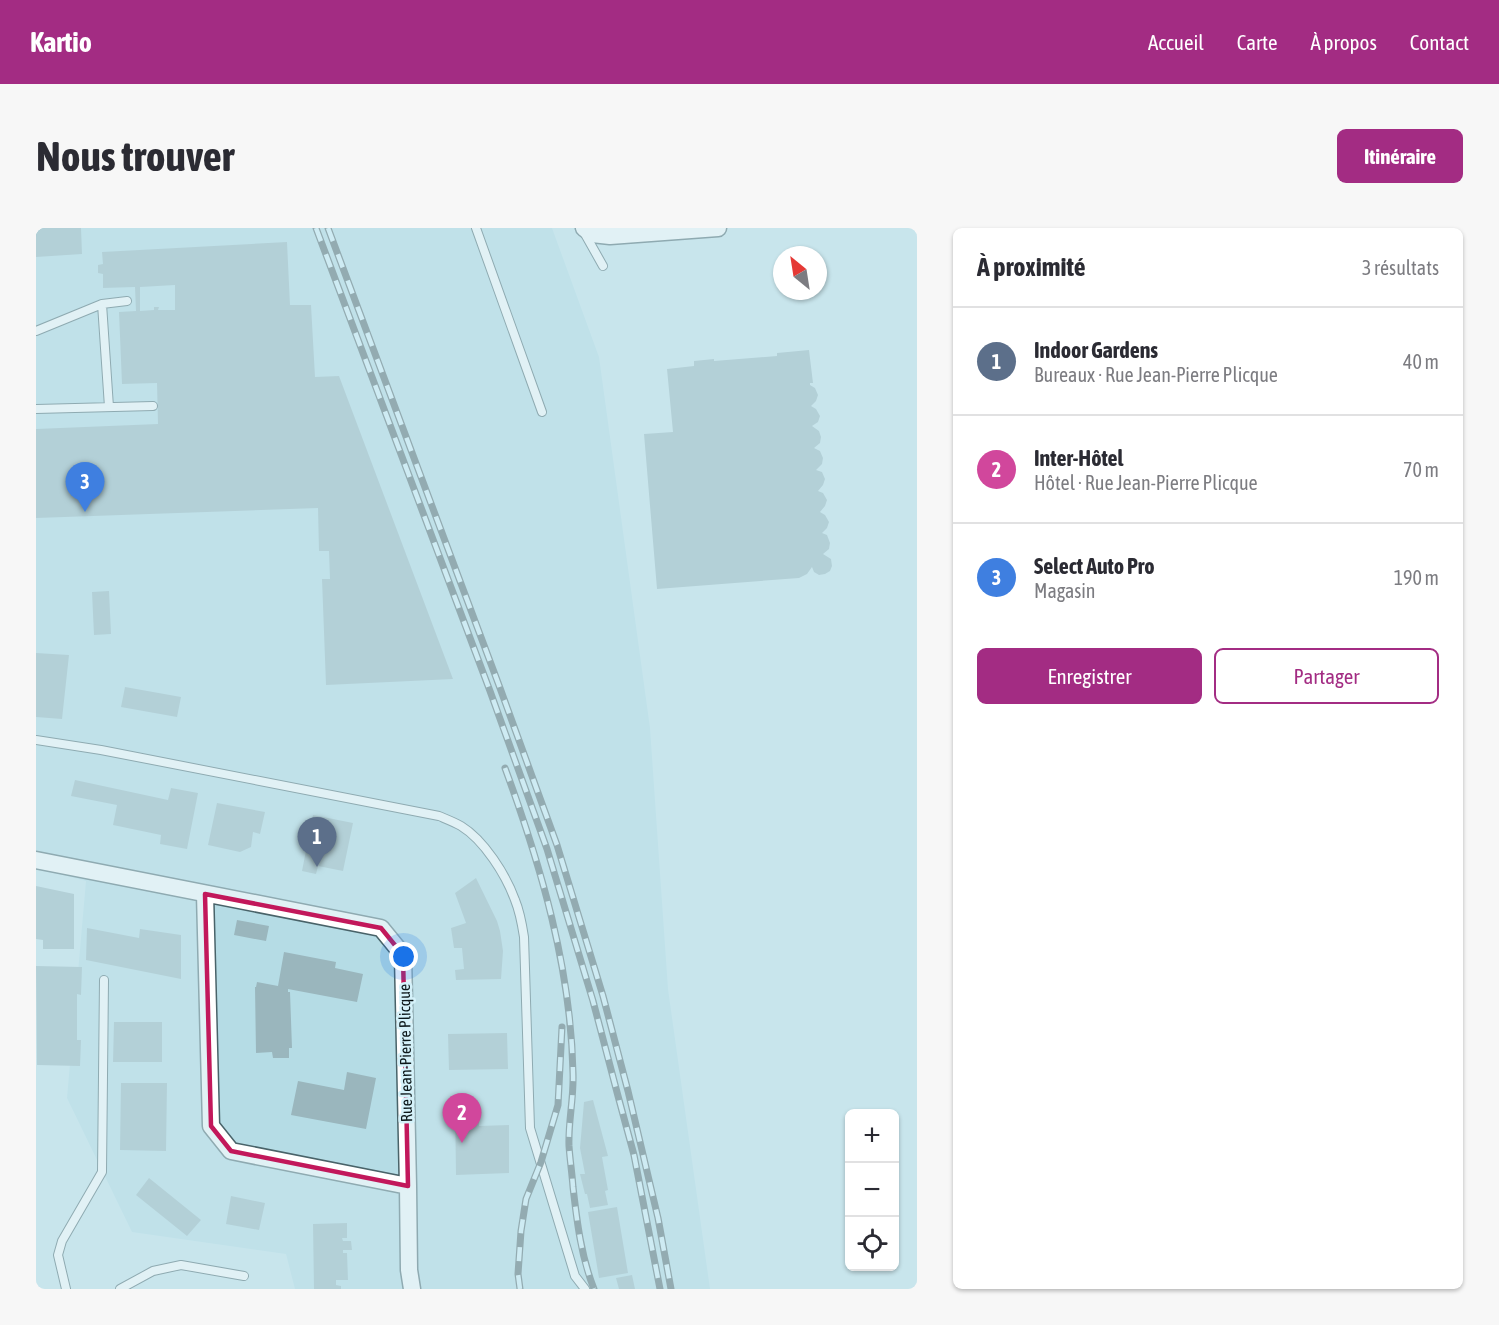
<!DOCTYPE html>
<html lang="fr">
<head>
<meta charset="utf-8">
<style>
  body { margin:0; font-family:"Asap Condensed",sans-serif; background:#f7f7f7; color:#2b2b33 }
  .controls { position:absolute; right:18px; bottom:18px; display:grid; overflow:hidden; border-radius:9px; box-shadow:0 2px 4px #0004 }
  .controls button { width:54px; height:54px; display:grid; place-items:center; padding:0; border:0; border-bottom:2px solid #e1e1e2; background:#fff; color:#2b2b33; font:30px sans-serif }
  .compass { position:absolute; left:737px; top:18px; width:54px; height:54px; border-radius:50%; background:#fff; box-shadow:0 2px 4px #0004; rotate:330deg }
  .you { position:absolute; left:368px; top:729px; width:21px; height:21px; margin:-15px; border:4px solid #fff; border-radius:50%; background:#1a73e8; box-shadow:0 0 0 9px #1a73e833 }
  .badge { display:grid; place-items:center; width:39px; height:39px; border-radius:50%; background:#a32c83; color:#fff; font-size:20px; font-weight:700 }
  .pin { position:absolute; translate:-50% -50px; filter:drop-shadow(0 2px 3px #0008) }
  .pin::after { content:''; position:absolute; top:32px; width:21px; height:18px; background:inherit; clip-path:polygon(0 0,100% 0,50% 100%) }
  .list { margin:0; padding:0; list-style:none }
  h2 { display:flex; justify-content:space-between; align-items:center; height:78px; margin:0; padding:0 24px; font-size:26px }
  h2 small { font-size:20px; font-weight:400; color:#7c7c81 }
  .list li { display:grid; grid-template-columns:39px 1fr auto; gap:18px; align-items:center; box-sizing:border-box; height:108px; padding:0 24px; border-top:2px solid #e1e1e2 }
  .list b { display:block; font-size:22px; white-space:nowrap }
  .list p { margin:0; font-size:20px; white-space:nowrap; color:#7c7c81 }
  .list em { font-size:20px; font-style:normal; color:#7c7c81 }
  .actions { display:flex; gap:12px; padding:18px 24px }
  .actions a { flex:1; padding:14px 0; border:2px solid #a32c83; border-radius:9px; text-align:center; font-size:21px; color:#a32c83 }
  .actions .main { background:#a32c83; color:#fff }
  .icon { flex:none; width:33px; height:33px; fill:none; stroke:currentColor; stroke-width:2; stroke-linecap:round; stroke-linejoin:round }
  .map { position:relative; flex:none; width:881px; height:1061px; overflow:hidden; border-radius:9px }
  header { display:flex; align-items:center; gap:36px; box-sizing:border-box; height:84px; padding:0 30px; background:#a32c83; color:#fff }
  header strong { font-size:28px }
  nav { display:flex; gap:33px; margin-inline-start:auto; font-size:21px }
  .intro { display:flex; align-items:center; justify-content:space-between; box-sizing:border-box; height:144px; padding:0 36px }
  h1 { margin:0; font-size:42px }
  .button { padding:15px 27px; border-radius:9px; background:#a32c83; color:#fff; font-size:21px; font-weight:700 }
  main { display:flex; gap:36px; padding:0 36px }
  aside { flex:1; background:#fff; border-radius:9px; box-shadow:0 2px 4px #0004 }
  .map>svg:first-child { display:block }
  .built { fill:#b5dce5 }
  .building { fill:#9ab6bd; fill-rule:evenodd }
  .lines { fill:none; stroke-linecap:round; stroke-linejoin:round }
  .lane-casing { stroke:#496369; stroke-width:10 }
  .street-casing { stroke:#496369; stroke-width:19 }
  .lane { stroke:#fff; stroke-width:8 }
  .street { stroke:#fff; stroke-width:16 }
  .rail-casing { stroke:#536569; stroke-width:7 }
  .rail { stroke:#d5f2fa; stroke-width:4.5; stroke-dasharray:14; stroke-linecap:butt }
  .marked { fill:none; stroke:#c2185b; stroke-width:4.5; stroke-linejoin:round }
  .labels { text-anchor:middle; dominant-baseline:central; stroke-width:5; stroke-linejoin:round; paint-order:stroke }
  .street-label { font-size:16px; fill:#0c1719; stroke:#d5f2fa }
</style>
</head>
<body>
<header>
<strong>Kartio</strong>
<nav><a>Accueil</a><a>Carte</a><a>À propos</a><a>Contact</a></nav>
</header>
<div class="intro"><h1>Nous trouver</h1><a class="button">Itinéraire</a></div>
<main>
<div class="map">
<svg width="881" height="1061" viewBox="0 0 881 1061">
  <rect width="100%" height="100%" fill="#c8e5ec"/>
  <path class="built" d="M0 0H516L563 129 614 500 632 761 674 1061H259L250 1026 96 1004 31 870 50 653 0 640Z"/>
  <path class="building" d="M0 0H45L46 26 0 29Z
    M251 14 254 77H275L279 149 303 148 417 451 290 457 286 351H294L293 323H283L282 280 0 290V201L122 196 121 155 86 156 83 84 100 83 99 59 67 60V46L62 45V37L67 36 66 24ZM139 57V82H122L123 79H118V82L104 83V59Z
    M773 122 777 155H774V157L779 160 782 167 780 173 775 178 780 181 784 188 782 194 776 198 783 203 785 209 784 215 778 220 784 223 787 230 786 236 780 242 786 244 789 251 787 257 782 263 787 265 791 272 789 278 784 284 789 287 793 294 791 300 786 305 791 307 794 315 793 321 787 326 795 331 796 338 794 343 789 346 783 347 778 344 776 339 771 346 763 350 621 361 608 206 637 204 631 141 658 138V133L678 131V133L741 128V125Z
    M73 363 75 406 58 407 56 364Z
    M0 425 33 427 26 491 0 489Z
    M89 459 145 469 141 489 85 479Z
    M39 552 132 572 135 560 162 565 151 621 124 616 125 607 77 597 81 577 35 568Z
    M181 575 229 584 224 606 217 604 215 619 204 624 172 617Z
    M277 587 317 595 307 643 282 638 280 646 266 643Z
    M440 650 461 693 464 703 467 723 465 751 420 752 419 742 428 741 426 720H418L415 700 430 695 419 665Z
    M0 658 38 666V721H7V712L0 711Z
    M201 692 233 698 230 713 198 707Z
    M51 700 103 710 104 701 145 707V751L50 732Z
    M248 724 300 734 299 740 327 746 321 774 252 761V764H254L256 820H253V830H237L236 824 220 825 219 759H220L221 754 242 758Z
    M0 738 46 739 45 767 41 766V812H45L44 838 1 837Z
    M78 794H126V834H77Z
    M471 805 472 841 413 842 412 806Z
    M311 844 340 850 330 901 255 887 262 853 308 862Z
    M85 855H131L130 923 84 922Z
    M442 872 443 898 473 897V945L420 947 419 873Z
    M557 872 572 928 566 929 572 962 569 963 572 977 554 980 551 966H549L544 946H549L544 920 548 874Z
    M113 950 165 992 151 1008 100 967Z
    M195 968 229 975 223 1002 190 996Z
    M581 979 592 1045 563 1050 552 984Z
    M311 995V1010H306L307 1013H315L316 1022H307V1025H311L312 1052H300V1057L305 1058V1061H278L277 996Z
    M596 1047 599 1061H583L580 1050Z"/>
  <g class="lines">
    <g class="lane-casing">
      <path id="lane" d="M440 0 506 184
        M549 6 567 38
        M66 76 73 179
        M0 103 66 76 91 73
        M0 181 117 178
        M0 512 65 522 403 588C410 591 418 594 425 598 448 612 470 647 479 672 484 684 486 696 488 709L494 900 539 1048 549 1061
        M30 1061 22 1027 26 1013 66 944 68 752
        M84 1061 117 1043 145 1037 208 1048"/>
    </g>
    <g class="street-casing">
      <path id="street" d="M548 0 556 6 574 8 682 0
        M0 632 345 700 367 727 372 958 373 1042 376 1061
        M169 666 175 898 195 923 372 958"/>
    </g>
    <use href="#lane" class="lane"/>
    <use href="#street" class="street"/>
    <g class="rail-casing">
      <path id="rail" d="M280 0 454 463 511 621 557 773 582 868 598 927 624 1061
        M292 0 464 460 521 617 567 768 592 863 622 990 635 1061
        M469 540C505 638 535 740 537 845 538 870 532 894 533 918 534 932 536 945 537 959 541 994 545 1028 558 1061
        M484 1061 482 1046 485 1003 490 971 505 934 522 877 526 799"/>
    </g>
    <use href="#rail" class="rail"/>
  </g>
  <path d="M0 0H881V1061H0ZM169 666 345 700 367 727 372 958 195 923 175 898Z" fill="#c8e5ec" fill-opacity=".55" fill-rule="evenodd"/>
  <path class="marked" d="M169 666 345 700 367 727 372 958 195 923 175 898Z"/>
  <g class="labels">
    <g class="street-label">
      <text transform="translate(369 825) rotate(-91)">Rue Jean-Pierre Plicque</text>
    </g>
  </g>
</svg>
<div class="controls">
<button>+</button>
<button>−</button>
<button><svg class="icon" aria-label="locate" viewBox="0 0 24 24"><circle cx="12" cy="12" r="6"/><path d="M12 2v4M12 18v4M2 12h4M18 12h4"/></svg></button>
</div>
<svg class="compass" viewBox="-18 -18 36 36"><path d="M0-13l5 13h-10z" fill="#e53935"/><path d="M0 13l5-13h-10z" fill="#7c7c81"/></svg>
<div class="you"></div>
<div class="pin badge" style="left:281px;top:639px;background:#5c6f8a">1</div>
<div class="pin badge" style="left:426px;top:915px;background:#d1479c">2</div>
<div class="pin badge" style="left:49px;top:284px;background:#3f7fe0">3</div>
</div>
<aside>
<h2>À proximité<small>3 résultats</small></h2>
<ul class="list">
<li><span class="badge" style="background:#5c6f8a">1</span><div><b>Indoor Gardens</b><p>Bureaux · Rue Jean-Pierre Plicque</p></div><em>40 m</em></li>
<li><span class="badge" style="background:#d1479c">2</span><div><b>Inter-Hôtel</b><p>Hôtel · Rue Jean-Pierre Plicque</p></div><em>70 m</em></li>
<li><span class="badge" style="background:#3f7fe0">3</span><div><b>Select Auto Pro</b><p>Magasin</p></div><em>190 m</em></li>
</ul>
<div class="actions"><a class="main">Enregistrer</a><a>Partager</a></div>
</aside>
</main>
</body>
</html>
